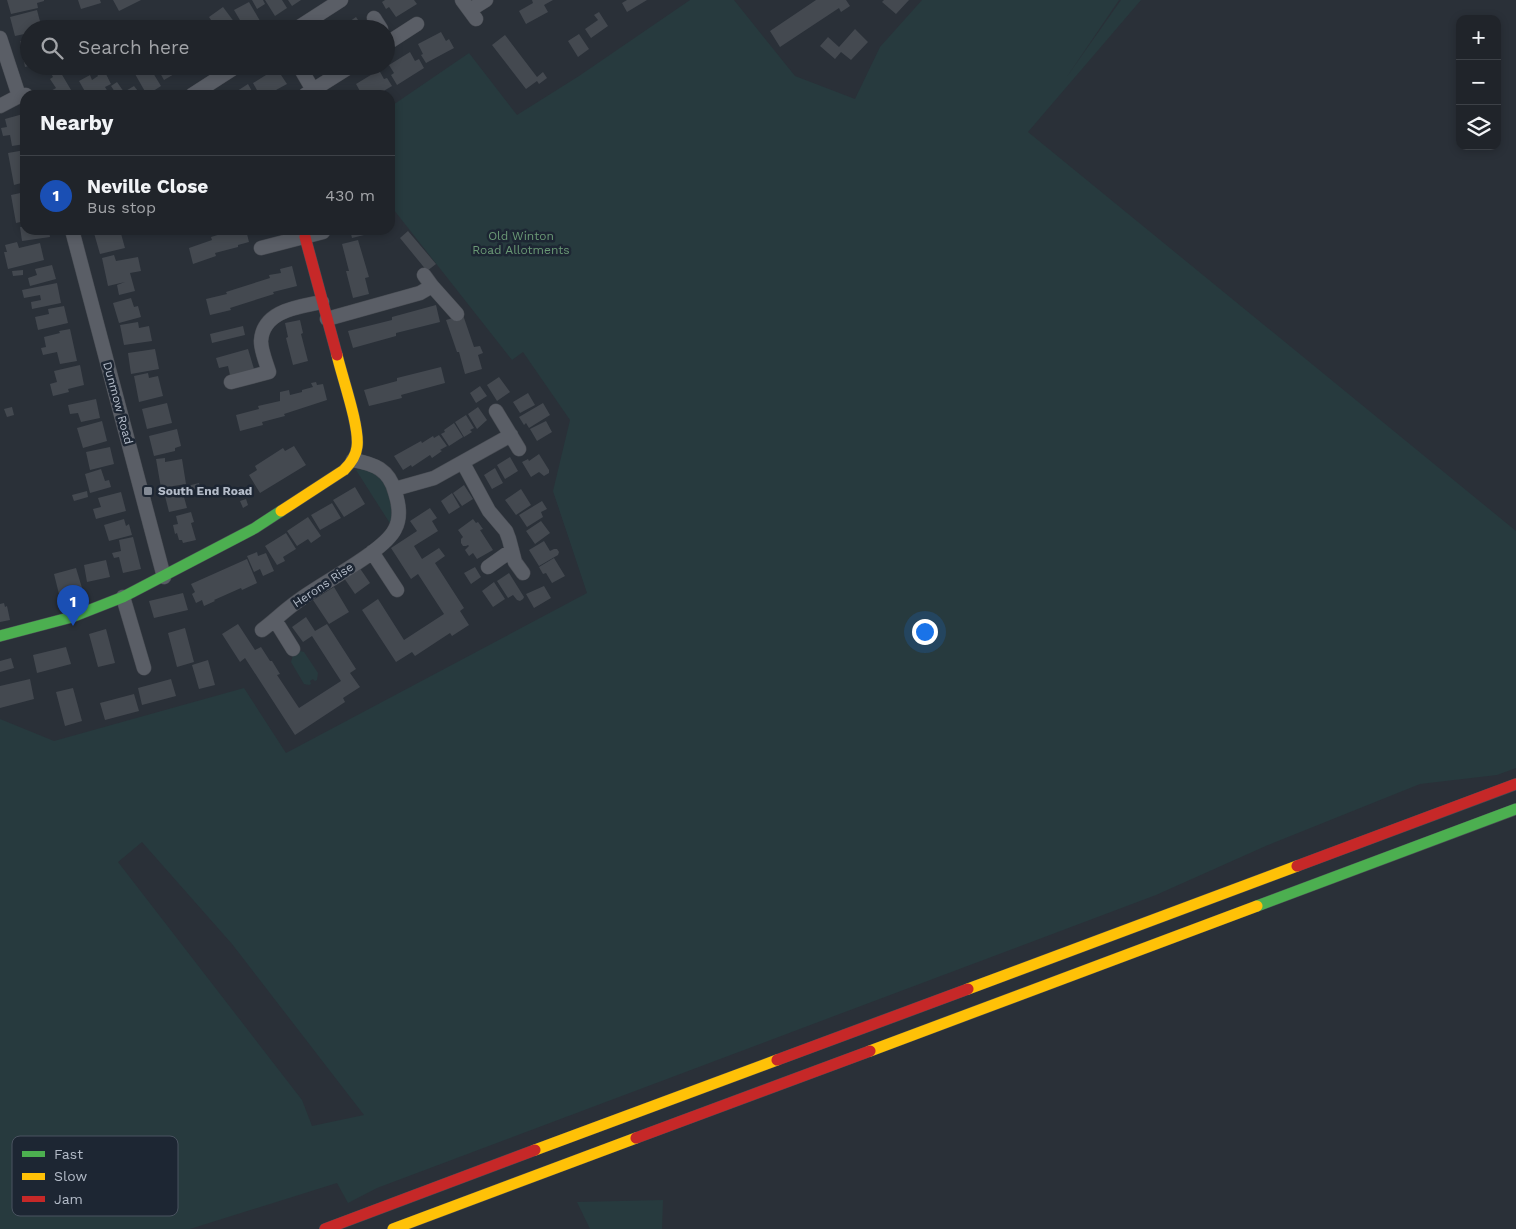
<!DOCTYPE html>
<html lang="en">
<head>
<meta charset="utf-8">
<style>
  body { margin:0; font-family:"Work Sans",sans-serif; background:#282c32; color:#f1f3f6 }
  .controls { position:absolute; right:15px; top:15px; display:grid; overflow:hidden; border-radius:10px; box-shadow:0 2px 8px #0003 }
  .controls button { width:45px; height:45px; display:grid; place-items:center; padding:0; border:0; border-bottom:1px solid #3d4147; background:#20242a; color:#f1f3f6; font:25px sans-serif }
  .you { position:absolute; left:924px; top:631px; width:18px; height:18px; margin:-12px; border:4px solid #fff; border-radius:50%; background:#1a73e8; box-shadow:0 0 0 8px #1a73e833 }
  .badge { display:grid; place-items:center; width:32px; height:32px; border-radius:50%; background:#848b96; color:#fff; font-size:16px; font-weight:700 }
  .pin { position:absolute; translate:-50% -41px; filter:drop-shadow(0 1px 2px #0008) }
  .pin::after { content:''; position:absolute; top:26px; width:18px; height:15px; background:inherit; clip-path:polygon(0 0,100% 0,50% 100%) }
  .list { margin:0; padding:0; list-style:none }
  h2 { display:flex; justify-content:space-between; align-items:center; height:65px; margin:0; padding:0 20px; font-size:21px }
  h2 small { font-size:16px; font-weight:400; color:#a2a4a8 }
  .list li { display:grid; grid-template-columns:32px 1fr auto; gap:15px; align-items:center; box-sizing:border-box; height:80px; padding:0 20px; border-top:1px solid #3d4147 }
  .list b { display:block; font-size:19px; white-space:nowrap }
  .list p { margin:0; font-size:16px; white-space:nowrap; color:#a2a4a8 }
  .list em { font-size:16px; font-style:normal; color:#a2a4a8 }
  .icon { flex:none; width:28px; height:28px; fill:none; stroke:currentColor; stroke-width:2; stroke-linecap:round; stroke-linejoin:round }
  .map { position:relative; flex:none; width:1516px; height:1229px; overflow:hidden }
  .search { position:absolute; background:#20242a; box-shadow:0 2px 8px #0003; left:20px; top:20px; width:375px; height:55px; display:flex; align-items:center; gap:12px; box-sizing:border-box; padding:0 18px; border-radius:28px; color:#a2a4a8; font-size:19px }
  .panel { position:absolute; background:#20242a; box-shadow:0 2px 8px #0003; left:20px; top:90px; width:375px; height:145px; border-radius:15px }
  .map>svg:first-child { display:block }
  .green { fill:#273a3e; fill-rule:evenodd }
  .building { fill:#444950 }
  .lines { fill:none; stroke-linecap:round; stroke-linejoin:round }
  .street-casing { stroke:#484c53; stroke-width:15 }
  .fast-casing { stroke:#484c53; stroke-width:12 }
  .slow-casing { stroke:#484c53; stroke-width:12 }
  .jam-casing { stroke:#484c53; stroke-width:12 }
  .street { stroke:#5a5e66; stroke-width:14 }
  .fast { stroke:#4caf50; stroke-width:11 }
  .slow { stroke:#ffc107; stroke-width:11 }
  .jam { stroke:#c62828; stroke-width:11 }
  .poi-dot { fill:#848b96; stroke:#1d2633; stroke-width:2 }
  .labels { text-anchor:middle; dominant-baseline:central; stroke-width:5; stroke-linejoin:round; paint-order:stroke }
  .park-label { font-size:12px; fill:#6b9a76; stroke:#1d2633 }
  .street-label { font-size:12px; fill:#b4bcc9; stroke:#1d2633 }
  .poi-label { font-size:12px; font-weight:bold; fill:#b4bcc9; stroke:#1d2633; text-anchor:start }
  .key { fill:#1d2633; stroke:#4a5360; stroke-width:1 }
  .key-label { font-size:14px; fill:#b4bcc9 }
</style>
</head>
<body>
<div class="map">
<svg width="1516" height="1229" viewBox="0 0 1516 1229">
  <rect width="100%" height="100%" fill="#2a3038"/>
  <path class="green" d="M690 0H734L795 76 855 99 880 47 922 0H1119L1066 78 1121 0H1141L1028 132 1516 531V768L1497 775 1420 784 1268 845 1156 895 377 1188 348 1203 337 1183 190 1229H0V719L54 741 244 688 286 753 587 593 553 491 570 420 523 352 512 360 390 205V107L469 53 517 115 579 76ZM142 842 232 944 364 1115 312 1126 302 1100 118 862Z
    M363 469C388 474 395 504 391 525L356 470Z
    M300 651 304 652 318 673 317 680 315 681 313 679 310 681 311 684 309 685 304 684 291 662 293 655Z
    M663 1200 662 1229H590L577 1202Z"/>
  <path class="building" d="M7 0H44V1L37 3 38 8 11 14Z
    M78 0H100L101 3 81 9Z
    M113 0H141L119 11Z
    M252 0H263L265 4 257 9Z
    M265 0H282L287 8 275 16Z
    M288 0H301L292 6Z
    M385 0H414L417 4 396 17 389 7 386 9 382 2Z
    M532 0H553L544 5 548 12 526 24 519 11 533 3Z
    M627 0H647L627 12 622 3Z
    M816 0H846L850 6 841 12 839 8 780 47 770 31Z
    M884 0H909L896 14 882 2Z
    M249 2 263 26 259 29H254L251 23 244 27 234 10Z
    M223 7 235 23 229 27 231 29H217L209 17Z
    M37 10 42 29H29V33L15 36 10 17Z
    M599 12 608 26 591 38 585 29 598 20 594 15Z
    M356 17 362 26 360 27 361 29H335L342 24 343 26Z
    M855 29 868 42 851 60 841 52 835 59 820 46 828 37 839 47Z
    M441 32 446 41 449 39 454 48 426 63 421 55 423 54 418 44Z
    M579 34 589 49 578 57 568 41Z
    M505 35 537 77 543 72 547 78 539 84 537 81 526 89 492 45Z
    M29 40V66L25 67 20 41Z
    M410 52 415 61 419 59 424 68 397 85 391 75 394 73 389 65Z
    M47 66H62L65 71 61 73 74 95H51L49 92 56 88 50 79 53 77Z
    M139 66H153L150 68 161 86 147 95 135 74 142 70Z
    M156 66H179L181 70 164 80Z
    M184 66H199L187 73Z
    M276 66H279L284 73 281 75 287 84 276 90 277 92 273 95H264L261 90 258 92 253 83 266 75 265 70 269 68 270 70Z
    M104 70 111 84 105 87 108 92 103 95H87L79 81 90 75 92 80 98 76 97 74Z
    M379 70 384 79 387 78 392 86 377 95H357L361 93 356 84Z
    M117 82 124 92 134 86 141 95H117L111 86Z
    M248 84 253 93 250 95H236L234 93Z
    M347 90 350 95H339Z
    M23 114 25 121V144L12 146 10 135 3 136 1 128 7 127 5 119Z
    M25 150V182L14 185 8 153Z
    M25 192V221L16 223 11 195Z
    M20 227H25V230H49L50 237 22 241Z
    M106 230H120L125 248 100 254 94 233Z
    M234 230H246L249 242 238 245V247L215 253 216 256 193 264 189 248 212 240 211 237Z
    M350 230H368V234L352 238Z
    M408 231 436 264 427 271 400 238Z
    M358 240 369 277 365 278 369 294 353 298 346 271H349L342 244Z
    M17 242 19 248 40 243 44 260 8 269 4 252H7L5 245Z
    M114 255 116 261 138 257 141 271 130 273 135 291 119 295 117 285 125 282 108 286 102 258Z
    M52 265 56 279 30 286 28 278 37 275 35 269Z
    M292 266 297 286 273 292 274 294 230 308 231 310 210 315 206 299 227 294 226 292 270 278 269 275 281 273 280 269Z
    M23 270V275L13 276 12 271Z
    M57 283 61 303 32 309 31 302 41 300 40 295 24 298 22 290Z
    M131 298 134 307 138 306 141 317 119 323 113 303Z
    M436 305 440 322 396 333V336L353 348 348 331 392 320V317Z
    M64 306 68 323 38 330 35 317 49 314 48 309Z
    M463 315 474 347 480 346 483 353 478 355 482 369 465 374 459 352H457L446 320Z
    M300 320 303 333 301 334 308 361 293 365 286 338 288 337 285 323Z
    M138 322 139 328 149 326 152 341 124 345 120 325Z
    M243 326 245 335 212 343 210 334Z
    M70 329 77 361 60 364 57 352 43 355 41 348 46 347 44 337 60 333 59 331Z
    M155 349 159 369 131 374 128 353Z
    M248 349 254 369 230 375 228 366 219 368 216 358Z
    M80 365 84 385 68 389 69 392 53 396 50 384 57 382 54 371Z
    M441 367 445 383 401 395 402 398 369 406 364 390 397 381V378Z
    M148 373 149 378 158 376 163 396 139 402 134 376Z
    M499 377 510 392 497 401 487 385Z
    M316 382 317 385 323 384 327 400 284 414 285 416 262 422 263 425 240 431 236 415 259 409 258 406 280 401V392L289 390 290 395 302 392V390L313 387 311 383Z
    M480 386 487 396 476 403 470 393Z
    M528 393 535 405 520 413 513 402Z
    M96 399 100 418 81 422 78 413 70 414 68 405Z
    M167 403 172 423 147 429 142 409Z
    M543 403 550 415 529 428 526 423 524 425 519 417Z
    M12 407 14 415 7 417 4 409Z
    M478 407 487 420 477 429 468 414Z
    M466 415 474 428 470 430 472 432 464 437 455 422Z
    M102 421 107 441 83 448 77 428Z
    M546 421 552 432 537 441 530 429Z
    M454 423 463 437 449 446 441 434 445 432 444 430Z
    M177 429 181 446 175 448V451L154 456 149 436Z
    M439 435 447 446 440 450 442 451 432 458 430 455 412 467 411 465 403 470 394 456 421 441 422 443 433 436 434 438Z
    M294 446 306 465 260 493 249 475 257 470 255 466 283 448 285 451Z
    M110 447 114 464 90 470 86 452Z
    M539 454 549 470V473L544 476 539 472 531 477 522 462 528 459 529 461Z
    M510 457 518 471 505 479 497 465Z
    M165 458V462L182 459 186 484 161 488 156 459Z
    M495 468 503 483 492 489 484 475Z
    M101 469 105 481 109 480 111 487 90 493 85 474Z
    M199 483 201 492 184 497 187 508 169 512 164 492Z
    M464 485 473 499 462 506 453 493Z
    M355 487 365 504 344 517 333 500Z
    M521 489 531 505 516 515 505 500Z
    M87 491 88 497 74 501 72 495Z
    M121 492 126 511 96 519 93 509 101 507 98 498Z
    M452 493 460 507 449 514 441 501Z
    M246 499 248 505 243 508 240 501Z
    M542 501 547 509 541 512 543 517 527 527 519 515Z
    M332 503 341 518 320 530 311 515Z
    M430 508 437 518 432 521 438 531 414 546 422 559 439 548 445 556 435 563 464 608 460 611 469 625 452 636 450 633 415 656 412 652 396 662 362 610 378 599 404 640 444 614 418 574 411 579 391 548 417 531 410 521Z
    M191 512 194 522 191 523 196 540 183 543 182 540H179L177 533 175 534 173 525 178 524 176 516Z
    M308 517 321 536 311 543 308 539 297 546 287 531Z
    M124 519 126 526 129 524 132 535 109 541 104 525Z
    M473 519 476 523 478 522 483 529 480 530 493 550 477 559 473 553 469 556 465 550 469 546 468 545 466 546H463L461 543V539L463 537 458 530Z
    M541 521 550 533 535 544 526 531Z
    M286 533 296 549 283 557 285 561 277 565 265 546Z
    M133 537 141 569 123 573 119 557 114 558 112 553 121 551 119 540Z
    M544 541 550 551 554 549H557L559 552 558 555 539 566 529 550Z
    M257 552 258 556 266 553 274 571 263 576 260 569 254 572 247 556Z
    M554 558 565 576 552 583 546 573 543 574 539 567Z
    M247 559 257 583 242 590 241 588 214 600 215 601 204 606 202 600 196 603 192 594 195 592 191 584Z
    M106 560 110 577 87 582 84 565Z
    M359 567 370 583 355 594 344 578Z
    M475 567 481 577 471 584 464 573Z
    M76 568 82 588 59 594 54 574Z
    M509 573 524 597 523 599 520 601 517 600 513 595 508 598 497 581Z
    M494 582 505 599 493 607 482 591Z
    M544 586 551 598 534 608 526 594Z
    M334 587 349 612 329 624 313 600Z
    M183 593 188 610 154 618 149 601Z
    M4 603 5 607 7 606 10 620 0 622V604Z
    M306 617 315 631 327 624 356 669 350 673 360 687 343 698 345 702 295 735 245 658 240 662 222 634 238 624 255 650 261 647 270 661H272L280 674 277 675 299 708 341 681 312 636 303 642 292 627Z
    M185 628 194 662 177 667 168 633Z
    M106 629 115 663 98 667 89 634Z
    M66 647 71 664 37 673 33 655Z
    M11 658 14 668 0 672V661Z
    M208 660 215 685 199 689 192 665Z
    M30 679 34 699 0 708V686Z
    M171 679 176 696 142 705 138 688Z
    M73 688 82 721 65 726 56 692Z
    M134 694 139 711 105 720 100 703Z"/>
  <g class="lines">
    <g class="street-casing">
      <path id="street" d="M462 0 476 19
        M470 10 486 0
        M374 18 381 29
        M296 29 341 0
        M0 38 19 96
        M386 44 417 24
        M299 66 313 90
        M192 95 237 66
        M305 95 351 66
        M0 106 19 96 26 95
        M72 230 164 577
        M261 248 323 232
        M424 275 432 286
        M327 319 420 293 432 286 457 314
        M231 382 269 372C266 362 261 351 261 341 263 310 299 307 322 302
        M496 411 519 449
        M463 463 489 511 506 531 509 539 515 562 523 573
        M395 489 434 478 511 435
        M372 552 397 590
        M488 567 512 550
        M123 597 144 668
        M275 620 293 649
        M262 630C274 621 285 610 298 601 320 584 385 551 395 529 401 518 399 504 395 492 389 469 374 464 353 460"/>
    </g>
    <g class="fast-casing">
      <path id="fast" d="M0 636 72 617 123 597 255 528 281 511
        M1257 906 1516 809"/>
    </g>
    <g class="slow-casing">
      <path id="slow" d="M281 511 344 470C351 463 356 456 357 447 360 427 342 377 337 355
        M968 989 1297 866
        M870 1051 1257 906
        M535 1150 777 1060
        M393 1229 636 1138"/>
    </g>
    <g class="jam-casing">
      <path id="jam" d="M305 237 337 355
        M1297 866 1516 784
        M777 1060 968 989
        M636 1138 870 1051
        M325 1229 535 1150"/>
    </g>
    <use href="#street" class="street"/>
    <use href="#fast" class="fast"/>
    <use href="#slow" class="slow"/>
    <use href="#jam" class="jam"/>
  </g>
  <rect class="poi-dot" x="143" y="486" width="10" height="10" rx="2.5"/>
  <g class="labels">
    <g class="park-label">
      <text x="521" y="236">Old Winton<tspan x="521" dy="14">Road Allotments</tspan></text>
    </g>
    <g class="street-label">
      <text transform="translate(118 403) rotate(75)">Dunmow Road</text>
      <text transform="translate(323 585) rotate(-34)">Herons Rise</text>
    </g>
    <g class="poi-label">
      <text x="158" y="491">South End Road</text>
    </g>
  </g>
  <rect x="12" y="1136" width="166" height="80" rx="8" class="key"/>
  <rect x="22" y="1151" width="23" height="6" fill="#4caf50"/>
  <rect x="22" y="1173" width="23" height="7" fill="#ffc107"/>
  <rect x="22" y="1196" width="23" height="6" fill="#c62828"/>
  <g class="key-label">
    <text x="54" y="1159">Fast</text>
    <text x="54" y="1181">Slow</text>
    <text x="54" y="1204">Jam</text>
  </g>
</svg>
<div class="controls">
<button>+</button>
<button>−</button>
<button><svg class="icon" aria-label="layers" viewBox="0 0 24 24"><path d="M12 4l9 5-9 5-9-5zM3 14l9 5 9-5"/></svg></button>
</div>
<div class="you"></div>
<div class="pin badge" style="left:73px;top:626px;background:#1a4fb4">1</div>
<div class="search"><svg class="icon" aria-label="search" viewBox="0 0 24 24"><circle cx="10" cy="10" r="6"/><path d="M15 15l6 6"/></svg>Search here</div>
<section class="panel">
<h2>Nearby<small></small></h2>
<ul class="list">
<li><span class="badge" style="background:#1a4fb4">1</span><div><b>Neville Close</b><p>Bus stop</p></div><em>430 m</em></li>
</ul>
</section>
</div>
</body>
</html>
